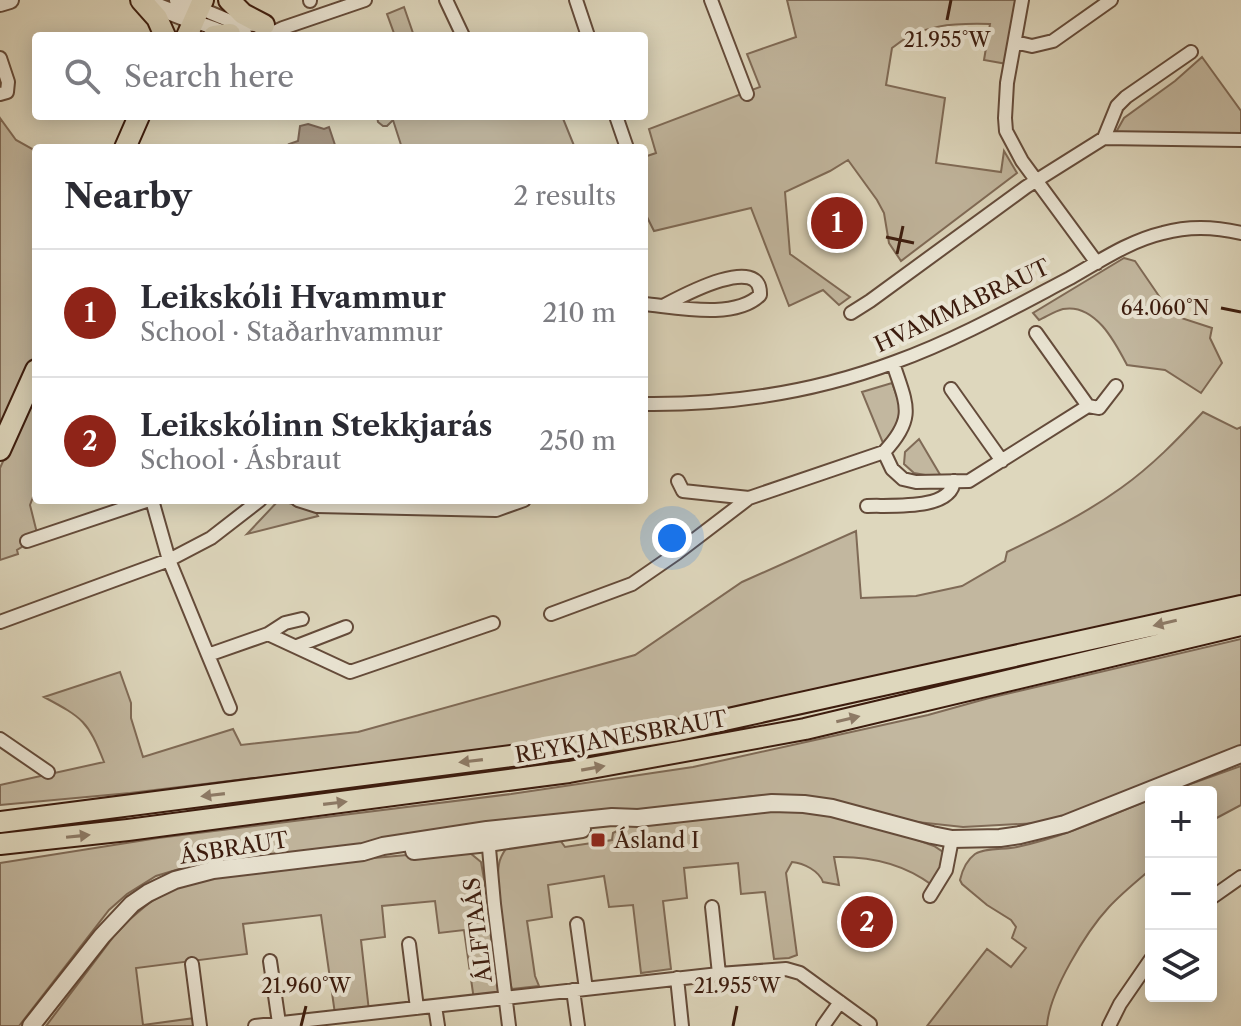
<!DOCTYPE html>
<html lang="en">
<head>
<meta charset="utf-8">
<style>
  body { margin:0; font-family:"Libre Caslon Text",serif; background:#f7f7f7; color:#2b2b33 }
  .controls { position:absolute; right:24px; bottom:24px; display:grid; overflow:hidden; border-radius:8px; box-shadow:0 4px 20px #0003 }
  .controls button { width:72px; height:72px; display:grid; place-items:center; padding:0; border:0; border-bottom:2px solid #e1e1e2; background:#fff; color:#2b2b33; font:40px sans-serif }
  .you { position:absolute; left:672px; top:538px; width:28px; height:28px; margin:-20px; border:6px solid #fff; border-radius:50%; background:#1a73e8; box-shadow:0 0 0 12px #1a73e833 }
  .badge { display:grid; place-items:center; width:52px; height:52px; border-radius:50%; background:#8f2418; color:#fff; font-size:26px; font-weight:700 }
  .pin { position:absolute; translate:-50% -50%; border:4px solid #fff; box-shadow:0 2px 8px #0006 }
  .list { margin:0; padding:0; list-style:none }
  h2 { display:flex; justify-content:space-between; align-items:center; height:104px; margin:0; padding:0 32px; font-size:34px }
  h2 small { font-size:26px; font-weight:400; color:#7c7c81 }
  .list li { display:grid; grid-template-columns:52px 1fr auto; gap:24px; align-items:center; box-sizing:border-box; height:128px; padding:0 32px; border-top:2px solid #e1e1e2 }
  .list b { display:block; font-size:30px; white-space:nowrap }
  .list p { margin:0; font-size:26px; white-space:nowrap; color:#7c7c81 }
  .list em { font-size:26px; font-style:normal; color:#7c7c81 }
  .icon { flex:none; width:44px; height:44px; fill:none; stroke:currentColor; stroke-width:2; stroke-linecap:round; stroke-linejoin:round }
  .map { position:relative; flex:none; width:1241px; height:1026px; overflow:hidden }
  .search { position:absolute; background:#fff; box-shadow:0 4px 20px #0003; left:32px; top:32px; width:616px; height:88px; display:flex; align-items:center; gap:20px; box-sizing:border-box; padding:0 28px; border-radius:8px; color:#7c7c81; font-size:30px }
  .panel { position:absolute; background:#fff; box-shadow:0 4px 20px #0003; left:32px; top:144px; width:616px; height:360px; border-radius:8px }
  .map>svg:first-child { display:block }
  .green { fill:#c2b79f; stroke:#7f6a56; stroke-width:2 }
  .water { fill:#a79782; stroke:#7c6654; stroke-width:2 }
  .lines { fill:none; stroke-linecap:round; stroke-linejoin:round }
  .minor-casing { stroke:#644b3a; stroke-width:16 }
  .tertiary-casing { stroke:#644b3a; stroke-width:20 }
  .primary-casing { stroke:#3c1c0e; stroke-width:24 }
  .trunk-casing { stroke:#3c1c0e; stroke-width:24 }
  .minor { stroke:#eae5d4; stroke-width:12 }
  .tertiary { stroke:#eae5d4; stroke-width:16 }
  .primary { stroke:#ded7bd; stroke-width:20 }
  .trunk { stroke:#ded7bd; stroke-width:20 }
  .oneway { fill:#8d7a66 }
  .ticks { fill:none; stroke:#3c1c0e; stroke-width:3 }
  .poi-dot { fill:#8f2418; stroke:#eae5d4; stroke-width:3 }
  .labels { text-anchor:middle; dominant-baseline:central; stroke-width:8; stroke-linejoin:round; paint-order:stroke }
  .street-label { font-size:22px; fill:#3c1c0e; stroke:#eae5d4 }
  .poi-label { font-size:22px; fill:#3c1c0e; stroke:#eae5d4; text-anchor:start }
  .ticks-label { font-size:20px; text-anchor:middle; fill:#3c1c0e; stroke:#eae5d4; stroke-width:8; stroke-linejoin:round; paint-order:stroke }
</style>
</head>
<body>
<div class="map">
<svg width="1241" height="1026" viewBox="0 0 1241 1026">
  <rect width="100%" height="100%" fill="#ded7bd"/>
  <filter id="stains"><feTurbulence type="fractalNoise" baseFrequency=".0025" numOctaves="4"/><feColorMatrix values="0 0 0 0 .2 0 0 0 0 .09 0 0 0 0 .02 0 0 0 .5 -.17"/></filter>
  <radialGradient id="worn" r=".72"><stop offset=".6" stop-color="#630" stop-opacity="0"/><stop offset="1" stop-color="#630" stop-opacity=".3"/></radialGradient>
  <path class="green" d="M787 0H1018L1007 64 984 60 990 24C955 23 920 24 892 48L886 85 945 98 936 163 1001 172 1004 151 1017 173 901 261 889 243 884 213 877 200 848 160 830 171 785 192 790 254 850 297 839 305 823 290 789 306 751 208 654 231 644 211V157L656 153 649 129 760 87 747 54 796 37Z
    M404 7 414 36H395L387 14Z
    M1202 57 1241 111V134H1115L1124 118 1175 81Z
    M377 116H503L506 118 513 116H562L575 148H402L393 120 387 126H383L378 122Z
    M0 118 16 140 36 151V352L0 431Z
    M1124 258 1135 261 1172 315 1212 328 1210 338 1222 363 1201 393 1165 370 1127 365C1115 342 1095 303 1063 309 1055 311 1046 317 1039 320L1033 313Z
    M892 383C902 410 906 421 883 443L862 392Z
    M36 388V489L30 505 38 537 17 550 18 554 0 560V468Z
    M1203 412 1237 429 1241 427V600L672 722 480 751 130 793 0 805V785L104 762C88 721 83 718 44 697L120 672 131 703V718L143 757 233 729 241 745 358 732 635 655 742 582 856 531 861 598 916 596 962 586 1005 561 1007 552C1046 533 1085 514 1121 488 1152 466 1178 439 1203 412Z
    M919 439 942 478 914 473 904 464 905 452Z
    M279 500 315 511 318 516 247 534Z
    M1241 639V750L1076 812 1039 823 963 827 917 822 828 800 805 796 780 795 753 796 338 849 196 864 156 876 127 894 109 910 19 1026H0V863L158 838 511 794 693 767 928 715 989 698Z
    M1241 766V805L1211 821V792H1168Z
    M1151 799V869C1137 881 1122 893 1109 907 1086 932 1049 992 1047 1026H927L987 949 1011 967 1026 948 1012 938 1016 927 1011 920 987 905 962 884 960 880C962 871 967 860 975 854 986 847 1005 850 1017 847 1064 837 1107 817 1151 799Z
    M759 811H815L868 822 934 846 943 852 946 859 932 885C904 864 869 856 834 857L839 885 823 882C819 871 804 863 792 862L786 873 797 955 789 958 774 959 765 892 741 894 738 863 684 868 687 898 663 901 671 969 641 973 633 905 609 907 604 876 548 885 552 917 527 921 535 976 539 986 512 989C504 967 495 887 499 864 500 857 503 853 507 847L560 840 565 847 612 840 613 833 627 826Z
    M462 850 470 853 481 862 489 907 500 993 474 1000 464 930 439 933 435 901 382 906 385 937 361 940 369 1011 335 1014 321 915 243 924 247 954 136 968 143 1025 195 1018 196 1026H46L114 936 129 920 149 903 168 892 187 883 212 877 374 858Z"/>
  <path class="water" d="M308 124 324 129 329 127 336 148H291L289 144 298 141 300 126Z"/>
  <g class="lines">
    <g class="minor-casing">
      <path id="minor" d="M310 0V1
        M446 0 463 36
        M576 0 588 36
        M711 0 747 94
        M1022 0 1007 83 1005 118 1006 131 1022 161 1097 263
        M199 8 235 23 256 25
        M194 21 230 34 247 36
        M266 36 283 28 365 0
        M1015 42 1032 46 1053 41 1111 0
        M0 58 8 82 7 92 0 94
        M616 116 627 148
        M1104 138 1117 106 1126 97 1191 52
        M644 304C676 307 735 320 760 295 762 252 680 297 663 306
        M851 313 870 301 1026 187 1104 138 1241 140
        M1036 333 1088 406
        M951 389 1002 461
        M644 404C729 405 815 392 895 362 956 340 1013 308 1070 278 1100 261 1129 241 1163 233 1188 226 1216 227 1241 233
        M884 452 892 469 903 479 916 482 969 481 1088 406 1099 408 1116 386
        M678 481 683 491 749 498
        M152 500 169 560 208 655 268 634 350 672 493 623
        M298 500 317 506 496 510 524 500
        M867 506C890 505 951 511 954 481
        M27 541 149 500
        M551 614 632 584 677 553 749 498 884 452C917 417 906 404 893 363
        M0 622 169 560 211 538 260 500
        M268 634 285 623 302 619
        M297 646 346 627
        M208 655 230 708
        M0 739 48 772
        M488 837 494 904 509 1026
        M930 896 946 870 952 839
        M1211 898 1241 877
        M712 907 719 974
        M577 924 586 989
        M409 944 417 1008
        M270 961 279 1023
        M192 964 200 1026
        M677 978 682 1026
        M573 990 578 1026
        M435 1006 438 1026
        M255 1026 719 974 786 969 800 973 870 1024
        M823 1026 840 1002
        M1109 1026 1120 1004 1151 959"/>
    </g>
    <g class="tertiary-casing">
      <path id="tertiary" d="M178 0 199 8
        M143 1 194 21
        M0 3 10 0
        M414 851 488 843 582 829
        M31 1026 102 936 132 904 148 893 175 880 213 870 363 852 383 846 487 830 612 817 638 818 772 803 804 804 832 808 932 835 952 839 1000 838 1020 835 1065 824 1241 754"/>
    </g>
    <g class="primary-casing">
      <path id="primary" d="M141 0 157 18 165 36
        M229 0 243 14 264 25
        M187 36 203 0
        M214 36 230 34
        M125 148 139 116
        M0 450 36 370"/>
    </g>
    <g class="trunk-casing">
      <path id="trunk" d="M0 822 558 750 674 731 1241 606
        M0 844 128 830 569 772 805 729 1241 625"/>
    </g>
    <use href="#minor" class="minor"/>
    <use href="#tertiary" class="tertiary"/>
    <use href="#primary" class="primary"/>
    <use href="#trunk" class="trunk"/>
  </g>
  <defs><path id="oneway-solid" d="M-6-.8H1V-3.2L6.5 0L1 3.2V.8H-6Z" transform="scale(2)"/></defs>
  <g class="oneway">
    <use href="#oneway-solid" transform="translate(1165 623) rotate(167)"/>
    <use href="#oneway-solid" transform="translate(848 719) rotate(-13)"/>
    <use href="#oneway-solid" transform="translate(471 761) rotate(173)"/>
    <use href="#oneway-solid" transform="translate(593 768) rotate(-10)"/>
    <use href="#oneway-solid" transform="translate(213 795) rotate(173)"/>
    <use href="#oneway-solid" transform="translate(335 803) rotate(-7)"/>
    <use href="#oneway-solid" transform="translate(78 836) rotate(-6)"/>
  </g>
  <path class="ticks" d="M947 20 951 0M886 237 914 243M897 254 903 226M1221 308 1241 312M301 1026 306 1006M733 1026 737 1006"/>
  <rect class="poi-dot" x="590" y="832" width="16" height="16" rx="4"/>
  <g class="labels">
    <g class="street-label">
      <text transform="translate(962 306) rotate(-25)">HVAMMABRAUT</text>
      <text transform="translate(621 737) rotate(-10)">REYKJANESBRAUT</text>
      <text transform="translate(234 848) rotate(-9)">ÁSBRAUT</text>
      <text transform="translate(478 930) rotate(-97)">ÁLFTAÁS</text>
    </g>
    <g class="poi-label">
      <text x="614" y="840">Ásland I</text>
    </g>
  </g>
  <g class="ticks-label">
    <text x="947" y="47">21.955°W</text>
    <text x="1165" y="315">64.060°N</text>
    <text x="306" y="993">21.960°W</text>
    <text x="737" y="993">21.955°W</text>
  </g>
  <rect width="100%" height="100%" filter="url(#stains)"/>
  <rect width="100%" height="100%" fill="url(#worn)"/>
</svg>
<div class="controls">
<button>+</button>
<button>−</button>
<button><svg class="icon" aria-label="layers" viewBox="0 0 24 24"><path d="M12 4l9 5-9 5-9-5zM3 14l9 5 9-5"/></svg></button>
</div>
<div class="you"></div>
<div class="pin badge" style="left:837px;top:223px">1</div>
<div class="pin badge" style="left:867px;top:922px">2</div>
<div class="search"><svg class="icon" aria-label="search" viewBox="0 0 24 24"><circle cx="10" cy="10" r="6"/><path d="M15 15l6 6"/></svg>Search here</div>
<section class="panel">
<h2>Nearby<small>2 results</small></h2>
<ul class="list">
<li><span class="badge">1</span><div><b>Leikskóli Hvammur</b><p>School · Staðarhvammur</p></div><em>210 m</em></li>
<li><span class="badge">2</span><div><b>Leikskólinn Stekkjarás</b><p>School · Ásbraut</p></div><em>250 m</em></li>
</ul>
</section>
</div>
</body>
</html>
